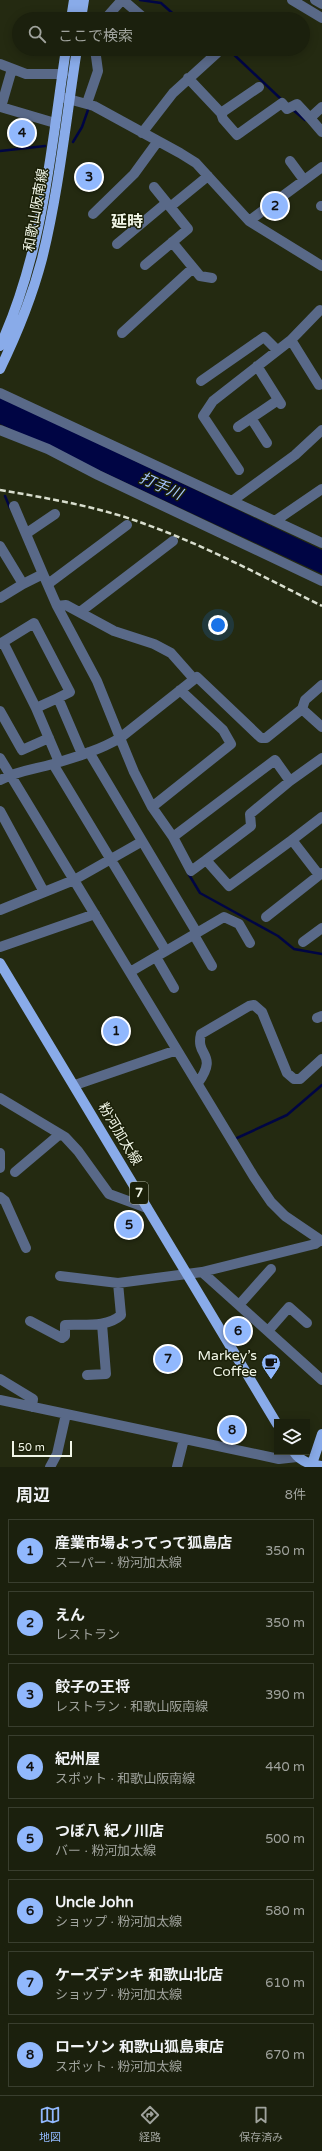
<!DOCTYPE html>
<html lang="ja">
<head>
<meta charset="utf-8">
<style>
  body { margin:0; font-family:"Varela Round","Noto Sans JP",sans-serif; background:#282d1b; color:#f1f3f6 }
  .controls { position:absolute; right:12px; bottom:12px; display:grid; overflow:hidden; border-radius:0px; box-shadow:0 2px 10px #0003 }
  .controls button { width:36px; height:36px; display:grid; place-items:center; padding:0; border:0; border-bottom:1px solid #393e2e; background:#1b200d; color:#f1f3f6; font:20px sans-serif }
  .scale { position:absolute; left:12px; bottom:10px; width:60px; box-sizing:border-box; padding-left:4px; border:2px solid #f1f6e7; border-top:0; font-size:11px; line-height:14px; white-space:nowrap; color:#f1f6e7; -webkit-text-stroke:3px #1b2008; paint-order:stroke }
  .you { position:absolute; left:218px; top:625px; width:14px; height:14px; margin:-10px; border:3px solid #fff; border-radius:50%; background:#1a73e8; box-shadow:0 0 0 6px #1a73e833 }
  .badge { display:grid; place-items:center; width:26px; height:26px; border-radius:50%; background:#91b8fd; color:#111; font-size:13px; font-weight:700 }
  .pin { position:absolute; translate:-50% -50%; border:2px solid #fff; box-shadow:0 1px 4px #0006 }
  .list { margin:0; padding:0; list-style:none }
  h2 { display:flex; justify-content:space-between; align-items:center; height:52px; margin:0; padding:0 16px; font-size:17px }
  h2 small { font-size:13px; font-weight:400; color:#a0a39d }
  .list li { display:grid; grid-template-columns:26px 1fr auto; gap:12px; align-items:center; box-sizing:border-box; height:64px; margin:0 8px 8px; padding:0 8px; border:1px solid #393e2e; border-radius:0px }
  .list b { display:block; font-size:15px; white-space:nowrap }
  .list p { margin:0; font-size:13px; white-space:nowrap; color:#a0a39d }
  .list em { font-size:13px; font-style:normal; color:#a0a39d }
  .icon { flex:none; width:22px; height:22px; fill:none; stroke:currentColor; stroke-width:2; stroke-linecap:round; stroke-linejoin:round }
  .map { position:relative; flex:none; width:322px; height:1467px; overflow:hidden }
  .search { position:absolute; background:#1b200d; box-shadow:0 2px 10px #0003; left:12px; right:12px; top:12px; height:44px; display:flex; align-items:center; gap:10px; box-sizing:border-box; padding:0 14px; border-radius:22px; color:#a0a39d; font-size:15px }
  .sheet { height:628px; background:#1b200d }
  nav { display:flex; justify-content:space-around; align-items:center; box-sizing:border-box; height:56px; border-top:1px solid #393e2e; background:#1b200d; font-size:11px; color:#a0a39d }
  nav a { display:grid; justify-items:center; gap:2px }
  nav .on { color:#91b8fd }
  .map>svg:first-child { display:block }
  .water { fill:#000544 }
  .lines { fill:none; stroke-linecap:round; stroke-linejoin:round }
  .stream { stroke:#000544; stroke-width:2.5 }
  .minor { stroke:#596988; stroke-width:10 }
  .major { stroke:#89abe9; stroke-width:10 }
  .rail { stroke:#d8ddcd; stroke-width:2.5; stroke-dasharray:6 3; stroke-linecap:butt }
  .labels { text-anchor:middle; dominant-baseline:central; stroke-width:3; stroke-linejoin:round; paint-order:stroke }
  .shield { fill:#1b2008; stroke:#b1b6a4; stroke-width:1 }
  .shield-label { font-size:13px; font-weight:bold; fill:#f1f6e7 }
  .street-label { font-size:14px; fill:#f1f6e7; stroke:#1b2008 }
  .poi-label { font-size:14px; fill:#f1f6e7; stroke:#1b2008; text-anchor:end }
  .water-label { font-size:15px; font-style:italic; fill:#a6c6ff; stroke:#1b2008 }
  .quarter-label { font-size:16px; font-weight:bold; fill:#f1f6e7; stroke:#1b2008 }
</style>
</head>
<body>
<div class="map">
<svg width="322" height="1467" viewBox="0 0 322 1467">
  <rect width="100%" height="100%" fill="#242a11"/>
  <path class="water" d="M0 397 322 550V574L0 424Z"/>
  <g class="lines">
    <path class="stream" d="M140 0 161 3 179 19
      M228 49 282 100
      M292 109 305 120
      M73 142 82 127 89 107
      M0 151 45 146
      M5 496 10 508
      M188 873 200 893 278 936 294 949 322 954
      M237 1138 287 1115 322 1085"/>
    <path class="minor" d="M123 0 145 19
      M292 0 322 18
      M315 0 322 4
      M105 19 122 0
      M0 64 26 74H63
      M12 69 1 107 55 123
      M188 78 221 113
      M259 87 221 113 223 119 237 135 282 103 287 109 297 104 310 118
      M61 97 94 106 180 153 196 163 249 221 322 266
      M87 103 98 71 95 49
      M322 107 310 118 322 132
      M142 133 173 93 217 53
      M290 161 304 180
      M321 206H322
      M170 207 208 176
      M93 214 134 174 158 141
      M249 221 322 167
      M172 242 200 276 212 278
      M117 244 166 203
      M145 265 188 229 154 187
      M122 333 193 268
      M257 366 281 404
      M201 381 264 337 277 350
      M319 385 291 340 320 310
      M0 393 322 543
      M251 418 267 443
      M238 427 278 400
      M0 430 48 449 98 475 322 581
      M239 470 203 416 213 401 291 340
      M232 501 295 455 322 430
      M14 506 43 574
      M275 521 322 489
      M27 533 55 514
      M0 546 23 584 0 598
      M23 584 43 574 57 606 66 605 114 631 154 644 171 653 194 679
      M48 584 127 525
      M80 612 173 541
      M3 642 36 708
      M0 644 34 623 70 692 58 698 82 754
      M180 690 223 730 231 744 152 807 134 772 120 738 197 677 261 738H266L302 709 322 727
      M58 698 36 708 59 762
      M302 709 305 700 322 685
      M0 711 22 750 49 738
      M89 752 197 933
      M0 758 254 1177 271 1202 285 1216 322 1241
      M53 764 166 951
      M0 780C17 771 35 769 53 764 76 757 100 750 120 738L97 681 57 606
      M290 781 250 814 251 826 206 860 229 886 292 840
      M152 807 173 837 191 871 206 860
      M0 811 44 892
      M173 837 275 760 290 781 322 758
      M319 875 292 840 322 817
      M0 910 74 880 141 842
      M266 917 322 873
      M194 935 212 966
      M303 942 322 928
      M0 947 95 914
      M156 957 174 988
      M130 972 224 917 239 924 250 943
      M317 1018 322 1016
      M198 1083C219 1053 195 1057 201 1034L249 1006 254 1005 262 1012 287 1073 294 1079H300L322 1059
      M75 1085 177 1050
      M0 1098 65 1137 78 1151 109 1194 147 1208
      M0 1153V1168
      M15 1172 60 1134
      M0 1197 5 1201 26 1248
      M202 1272 315 1244 321 1240
      M60 1276 118 1283 202 1272 322 1380
      M239 1305 271 1269
      M30 1321 62 1338 65 1336V1325C83 1324 107 1328 121 1315L118 1283
      M268 1331 289 1307 307 1323
      M87 1375 106 1374 102 1324
      M0 1379 33 1399 32 1407
      M0 1400 279 1459 297 1457
      M50 1467 57 1454 66 1414
      M177 1467 184 1439"/>
    <path class="major" d="M71 19 74 0
      M81 19 84 0
      M0 346C43 253 51 149 66 49
      M0 369C17 334 32 297 42 259 59 190 66 119 77 49
      M0 963 277 1424
      M294 1452C300 1461 312 1465 322 1466
      M311 1467 322 1434"/>
    <path class="rail" d="M0 490C47 498 100 507 145 524 206 546 264 577 322 606"/>
  </g>
  <defs>
    <g id="cafe-pin" transform="scale(1)"><path d="M0 17L-7.5 6A9.5 9.5 0 1 1 7.5 6Z" fill="#91b8fd" stroke="#1b2008"/><path d="M-5.5-4.5H6V0H3Q3 3.5 0 3.5H-2.5Q-5.5 3.5-5.5 0ZM3-3.2v2h1.7v-2ZM-6 4.5H4V6H-6Z" fill="#111"/></g>
  </defs>
  <g fill-rule="evenodd">
    <use href="#cafe-pin" x="271" y="1363"/>
  </g>
  <g class="labels">
    <rect class="shield" x="130" y="1182" width="18" height="22" rx="3"/>
    <g class="shield-label">
      <text x="139" y="1193">7</text>
    </g>
    <g class="street-label">
      <text transform="translate(36 210) rotate(-80)">和歌山阪南線</text>
      <text transform="translate(120 1134) rotate(59)">粉河加太線</text>
    </g>
    <g class="poi-label">
      <text x="257" y="1355">Markey’s<tspan x="257" dy="16">Coffee</tspan></text>
    </g>
    <g class="water-label">
      <text transform="translate(161 486) rotate(24)">打手川</text>
    </g>
    <g class="quarter-label">
      <text x="127" y="222">延時</text>
    </g>
  </g>
</svg>
<div class="controls">
<button><svg class="icon" aria-label="layers" viewBox="0 0 24 24"><path d="M12 4l9 5-9 5-9-5zM3 14l9 5 9-5"/></svg></button>
</div>
<div class="scale">50 m</div>
<div class="you"></div>
<div class="pin badge" style="left:116px;top:1031px">1</div>
<div class="pin badge" style="left:275px;top:206px">2</div>
<div class="pin badge" style="left:89px;top:177px">3</div>
<div class="pin badge" style="left:22px;top:133px">4</div>
<div class="pin badge" style="left:129px;top:1225px">5</div>
<div class="pin badge" style="left:238px;top:1331px">6</div>
<div class="pin badge" style="left:168px;top:1359px">7</div>
<div class="pin badge" style="left:232px;top:1430px">8</div>
<div class="search"><svg class="icon" aria-label="search" viewBox="0 0 24 24"><circle cx="10" cy="10" r="6"/><path d="M15 15l6 6"/></svg>ここで検索</div>
</div>
<section class="sheet">
<h2>周辺<small>8件</small></h2>
<ul class="list">
<li><span class="badge">1</span><div><b>産業市場よってって狐島店</b><p>スーパー · 粉河加太線</p></div><em>350 m</em></li>
<li><span class="badge">2</span><div><b>えん</b><p>レストラン</p></div><em>350 m</em></li>
<li><span class="badge">3</span><div><b>餃子の王将</b><p>レストラン · 和歌山阪南線</p></div><em>390 m</em></li>
<li><span class="badge">4</span><div><b>紀州屋</b><p>スポット · 和歌山阪南線</p></div><em>440 m</em></li>
<li><span class="badge">5</span><div><b>つぼ八 紀ノ川店</b><p>バー · 粉河加太線</p></div><em>500 m</em></li>
<li><span class="badge">6</span><div><b>Uncle John</b><p>ショップ · 粉河加太線</p></div><em>580 m</em></li>
<li><span class="badge">7</span><div><b>ケーズデンキ 和歌山北店</b><p>ショップ · 粉河加太線</p></div><em>610 m</em></li>
<li><span class="badge">8</span><div><b>ローソン 和歌山狐島東店</b><p>スポット · 粉河加太線</p></div><em>670 m</em></li>
</ul>
</section>
<nav>
<a class="on"><svg class="icon" aria-label="map" viewBox="0 0 24 24"><path d="M3 6l6-2 6 2 6-2v14l-6 2-6-2-6 2zM9 4v14M15 6v14"/></svg>地図</a>
<a><svg class="icon" aria-label="directions" viewBox="0 0 24 24"><path d="M12 3l9 9-9 9-9-9zM9 14v-3h6M13 9l2 2-2 2"/></svg>経路</a>
<a><svg class="icon" aria-label="saved" viewBox="0 0 24 24"><path d="M7 4h10v16l-5-4-5 4z"/></svg>保存済み</a>
</nav>
</body>
</html>
